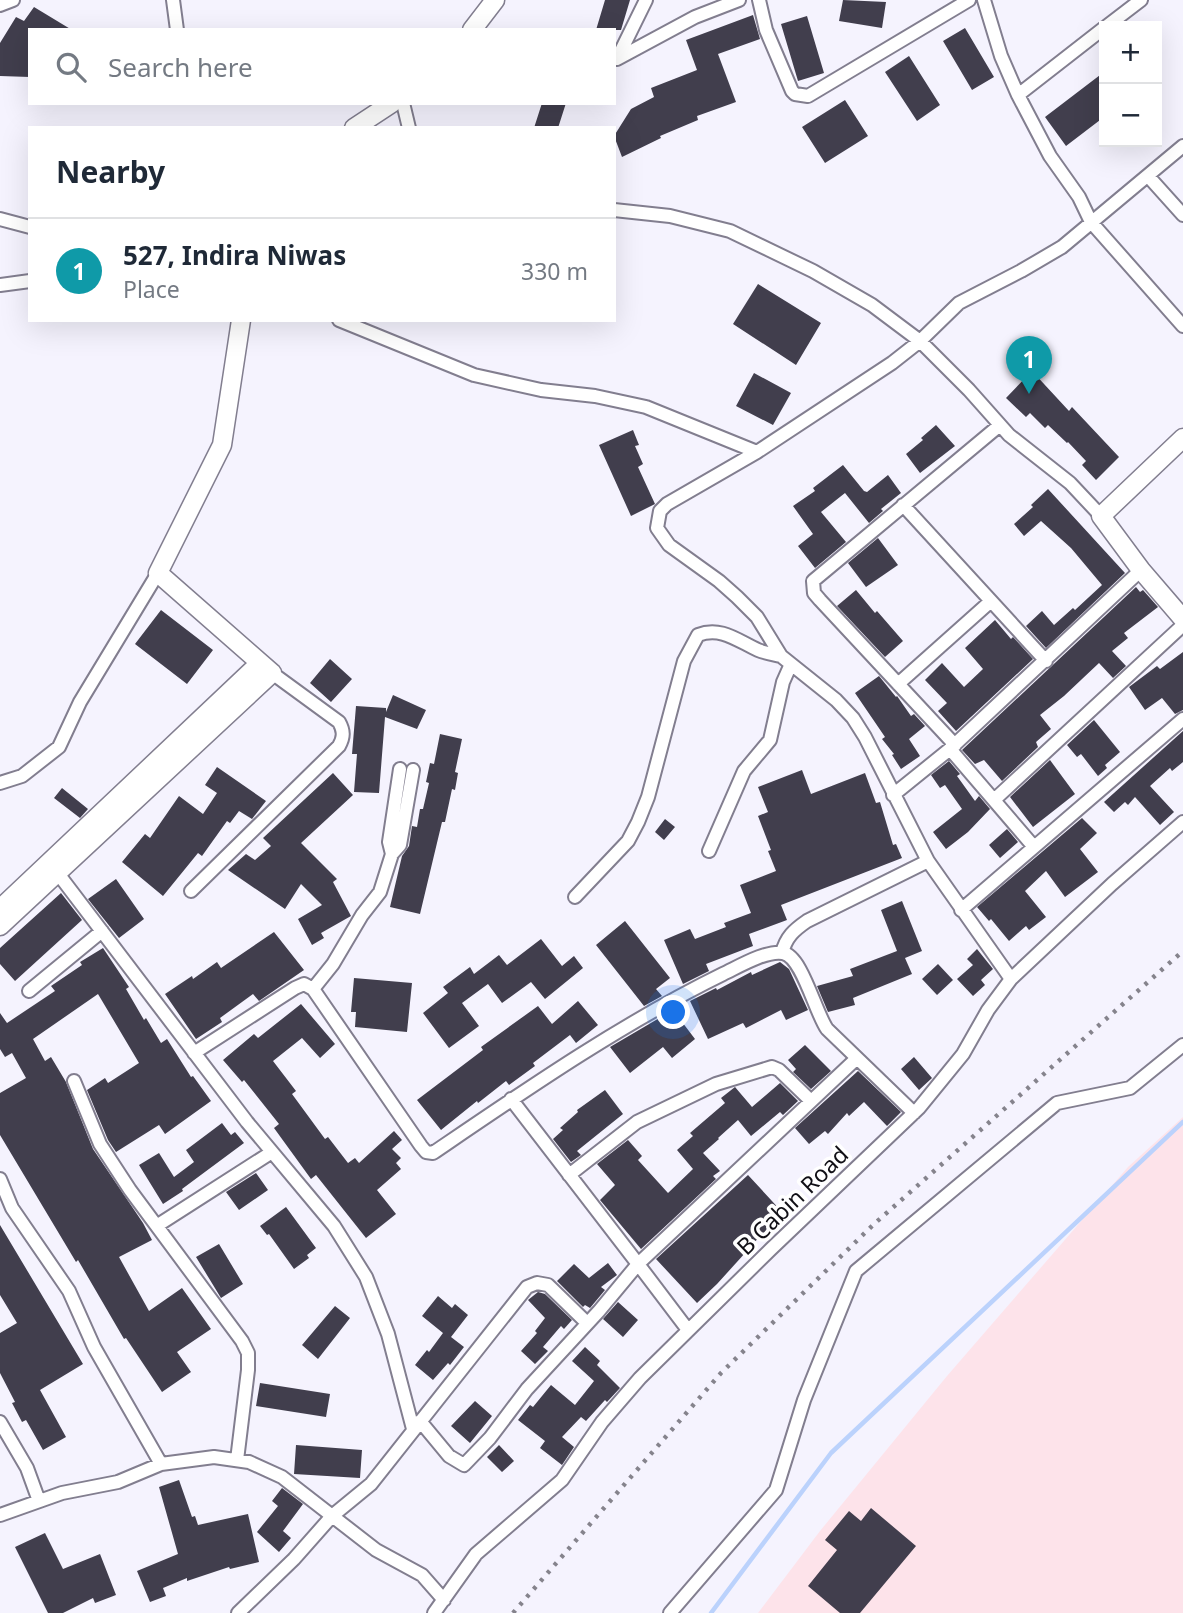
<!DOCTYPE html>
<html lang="en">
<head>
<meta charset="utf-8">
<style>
  body { margin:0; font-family:"Noto Sans",sans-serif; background:#f2f2f3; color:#1f2937 }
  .controls { position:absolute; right:21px; top:21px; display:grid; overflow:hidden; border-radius:0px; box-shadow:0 7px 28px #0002 }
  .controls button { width:63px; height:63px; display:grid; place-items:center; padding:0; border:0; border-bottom:2px solid #e0e1e3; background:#fff; color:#1f2937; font:35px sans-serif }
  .you { position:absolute; left:674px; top:1013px; width:24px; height:24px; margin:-18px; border:5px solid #fff; border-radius:50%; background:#1a73e8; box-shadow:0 0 0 10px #1a73e833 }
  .badge { display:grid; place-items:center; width:46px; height:46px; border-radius:50%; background:#1a73e8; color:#fff; font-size:23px; font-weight:700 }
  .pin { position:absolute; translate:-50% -58px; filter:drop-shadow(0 2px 4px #0008) }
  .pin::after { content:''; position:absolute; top:37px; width:24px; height:21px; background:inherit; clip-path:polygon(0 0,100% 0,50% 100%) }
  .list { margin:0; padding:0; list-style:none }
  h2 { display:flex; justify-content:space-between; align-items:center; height:91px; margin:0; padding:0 28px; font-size:30px }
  h2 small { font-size:23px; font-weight:400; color:#747a83 }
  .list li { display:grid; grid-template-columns:46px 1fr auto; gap:21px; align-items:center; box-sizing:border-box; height:105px; padding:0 28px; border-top:2px solid #e0e1e3 }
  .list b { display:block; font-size:26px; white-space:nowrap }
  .list p { margin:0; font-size:23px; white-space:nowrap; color:#747a83 }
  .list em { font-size:23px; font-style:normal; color:#747a83 }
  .icon { flex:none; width:38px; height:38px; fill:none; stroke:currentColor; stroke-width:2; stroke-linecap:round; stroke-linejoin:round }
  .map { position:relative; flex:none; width:1183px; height:1613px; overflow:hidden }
  .search { position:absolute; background:#fff; box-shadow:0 7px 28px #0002; left:28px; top:28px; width:588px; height:77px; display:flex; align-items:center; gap:18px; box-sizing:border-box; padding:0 24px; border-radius:0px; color:#747a83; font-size:26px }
  .panel { position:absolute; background:#fff; box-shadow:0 7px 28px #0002; left:28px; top:126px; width:588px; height:196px; border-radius:0px }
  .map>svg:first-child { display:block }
  .industrial { fill:#fde3ea }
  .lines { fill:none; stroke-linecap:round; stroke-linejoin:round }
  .stream { stroke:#bbd2fc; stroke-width:4.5 }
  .building { fill:#413e4d }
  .street-casing { stroke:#827e8f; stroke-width:16 }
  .secondary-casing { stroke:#827e8f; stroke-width:21 }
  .street { stroke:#fff; stroke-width:12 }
  .secondary { stroke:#fff; stroke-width:18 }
  .rail { stroke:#85838c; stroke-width:4.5; stroke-dasharray:3.5 7; stroke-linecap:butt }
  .labels { text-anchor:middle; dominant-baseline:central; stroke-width:7; stroke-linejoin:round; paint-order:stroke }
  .street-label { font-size:23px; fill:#100f15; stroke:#fff }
</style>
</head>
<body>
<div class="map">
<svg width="1183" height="1613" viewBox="0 0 1183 1613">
  <rect width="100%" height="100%" fill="#f5f3fe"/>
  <path class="industrial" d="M1183 1117V1613H758L820 1531 947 1376 1128 1167Z"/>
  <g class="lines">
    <path class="stream" d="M711 1613 831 1453 1183 1122"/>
  </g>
  <path class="building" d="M605 0H630L621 30H596Z
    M843 0 886 2 882 28 839 21Z
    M34 7 72 30H30V77L0 76V43L16 17 24 21Z
    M753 15 760 39 718 54 736 102 697 116 698 120 660 136 661 138 622 157 614 136 631 109 654 97 651 88 697 70 686 40Z
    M807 16 824 73 798 81 781 24Z
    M965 28 994 77 972 90 943 41Z
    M909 56 940 105 917 121 885 72Z
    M1104 72V117L1066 146 1045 117Z
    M845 100 868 136 825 163 802 127Z
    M542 103H566L558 128H534Z
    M758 284 821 323 796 365 733 324Z
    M1032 371 1069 411 1072 407 1119 457 1096 480 1082 465 1086 461 1068 442 1067 443 1048 425 1045 428 1030 413 1026 417 1006 398Z
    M754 373 791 393 773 425 736 406Z
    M936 425 955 446 920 473 906 454 923 440 921 438Z
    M633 430 639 445 635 446 643 464 638 467 655 504 631 516 599 445Z
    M843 465 864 491 867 492 888 475 901 493 881 509 883 511 869 523 845 493 821 512 846 542 815 568 798 546 813 534 793 506 815 491 813 488Z
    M1048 489 1125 573 1046 648 1026 626 1042 611 1054 625 1073 608 1075 610 1102 585 1071 548 1041 521 1024 536 1014 524 1033 507 1031 505Z
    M878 538 898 565 866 587 848 563Z
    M1136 587 1140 592 1143 590 1158 607 1124 633 1128 638 1112 651 1126 666 1113 678 1099 663 1064 696 1040 715 1051 729 1036 742 1038 747 1002 781 984 760 975 764 962 750Z
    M856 590 875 613 877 611 903 641 885 657 837 606Z
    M161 610 213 650 187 684 135 644Z
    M995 620 1011 639 1013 637 1033 659 956 731 938 711 947 703 925 680 942 663 964 687 983 669 965 648Z
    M1183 652V710L1175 714 1162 698 1145 710 1129 687 1157 666 1160 669Z
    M330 659 352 679 331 702 310 683Z
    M879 676 896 697 897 696 911 716 914 714 925 726 909 739 920 756 901 769 892 755 894 754 882 739 885 737 855 693Z
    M393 695 426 710 417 729 385 717 379 793 354 792 357 754H352L356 706 386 708V712Z
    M1094 720 1120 752 1105 765 1107 768 1098 776 1081 754 1077 757 1067 745Z
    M1183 731V762L1172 771 1170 768 1150 786 1174 812 1160 825 1135 797 1128 805 1125 802 1114 812 1104 802Z
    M440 734 462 739 455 772 458 773 455 790 452 789 445 822H442L420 914 390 907 402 856 409 846 412 826 417 827 420 809H423L429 783 426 782 430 763 434 764Z
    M1050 760 1075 794 1033 827 1010 797Z
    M949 761 960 774 957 776 975 801 979 796 990 809 968 832 946 849 933 832 962 809 945 785 940 788 931 775Z
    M217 767 266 801 252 819 239 811 230 823 227 821 202 856 198 853 163 896 122 862 145 834 150 838 179 796 203 814 217 793 205 785Z
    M802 770 811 794 865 773 876 803 880 802 893 845 896 844 902 858 781 905 787 920 749 934 753 946 706 964 709 971 683 984 664 940 690 929 695 939 726 927 724 923 751 913 740 885 776 871 768 851 771 850 758 816 768 812 758 787Z
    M333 773 353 795 301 843 337 879 333 882 351 916 321 933 324 938 312 945 298 919 322 905 301 884 285 909 228 870 246 854 255 860 271 846 263 838Z
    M62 788 88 809 80 818 54 798Z
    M1082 818 1097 833 1080 849 1098 872 1065 897 1046 871 1025 891 1046 917 1029 930 1026 926 1009 941 991 919 989 921 977 907Z
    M665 819 675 827 664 840 655 832Z
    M1007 829 1018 842 1000 858 989 845Z
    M116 879 144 919 119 938 88 899Z
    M61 893 82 920 15 981 0 964V948Z
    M902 901 922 951 905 958 912 974 853 998 855 1005 828 1012 817 986 853 976 850 969 897 951 881 910Z
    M625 921 670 978 656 989 662 996 644 1006 596 945Z
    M274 932 304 970 259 1001 253 994 220 1018 222 1022 196 1039 165 994 192 976 193 979 217 962 221 968Z
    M541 939 562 966 574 956 583 968 545 999 531 982 502 1003 488 984 462 1003 479 1026 449 1048 423 1013 448 993 443 987 470 967 474 974 499 955 507 965Z
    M103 948 129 987 126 989 144 1020 146 1018 161 1043 167 1039 191 1077 193 1076 211 1101 165 1134 159 1125 116 1152 108 1140 87 1090 105 1078 108 1083 139 1063 98 994 33 1039 45 1061 51 1057 66 1082 93 1149 143 1223 152 1240 119 1257 149 1311 182 1288 211 1329 177 1352 191 1372 162 1392 126 1338 124 1339 78 1260 76 1262 0 1135V1093L26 1078 12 1053 5 1057 0 1049V1013L7 1023 55 991 51 986 82 965 80 962Z
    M977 949 993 969 981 980 985 985 973 996 957 979 973 965 967 959Z
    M780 962 789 969 808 1010 786 1020 781 1010 746 1028 743 1023 708 1039 690 1001 716 988 717 990 751 972 752 975Z
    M938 964 953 980 937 995 922 979Z
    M354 978 412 983 407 1032 355 1027 356 1012H351Z
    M578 1001 598 1025 576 1043 570 1035 533 1063 535 1066 509 1085 506 1081 478 1103 477 1101 441 1130 417 1100 483 1050 481 1047 538 1006 552 1024Z
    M301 1004 335 1044 320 1058 302 1038 273 1061 296 1091 292 1094 325 1139 328 1137 348 1163 355 1158 359 1163 394 1131 402 1140 392 1149 401 1158 396 1163 401 1169 377 1190 396 1214 366 1238 316 1175 311 1179 274 1128 279 1124 244 1080 242 1082 223 1060 254 1034 258 1038Z
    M673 1010 695 1039 672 1058 663 1047 630 1073 610 1047Z
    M805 1045 831 1071 811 1089 793 1072 796 1069 788 1060Z
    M914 1057 932 1078 919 1090 901 1069Z
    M858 1071 901 1112 887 1126 864 1102 849 1116 847 1113 828 1134 825 1131 809 1144 795 1128Z
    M780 1083 798 1101 783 1115 780 1112 751 1136 738 1120 718 1138 719 1139 703 1153 720 1171 713 1176 716 1179 641 1249 600 1200 615 1185 597 1164 628 1140 642 1156 638 1160 668 1193 693 1169 677 1150 693 1136 690 1133 725 1103 721 1098 735 1087 752 1107Z
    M605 1090 623 1114 577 1151 581 1155 571 1162 553 1139 563 1130 560 1128 578 1112 577 1110Z
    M222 1123 231 1135 235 1132 244 1143 182 1189 183 1191 163 1204 139 1165 159 1153 174 1177 194 1162 186 1150Z
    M256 1173 268 1190 239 1210 226 1192Z
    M748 1175 784 1214 745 1251 746 1252 717 1284 697 1303 656 1259Z
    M286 1207 316 1248 307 1255 309 1258 294 1269 269 1234 267 1235 260 1226Z
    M0 1225 83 1364 40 1390 66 1437 43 1450 26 1420 22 1422 12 1403 15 1402 0 1373V1333L17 1323 0 1295Z
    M219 1244 243 1284 221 1298 196 1257Z
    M608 1263 617 1275 601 1287 605 1290 590 1308 585 1305 583 1307 557 1281 574 1264 589 1278Z
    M538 1292 545 1294 572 1320 564 1329 561 1326 543 1347 548 1351 535 1364 521 1351 537 1333 535 1331 545 1318 528 1300Z
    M438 1296 452 1308 455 1304 468 1315 451 1337 464 1347 450 1365 448 1363 433 1380 415 1365 427 1350 429 1352 443 1333 422 1316Z
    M618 1302 638 1320 623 1337 603 1319Z
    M335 1306 350 1318 318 1359 302 1345Z
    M585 1347 600 1361 597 1365 620 1388 607 1402 605 1400 586 1421 581 1417 562 1437 574 1447 562 1465 540 1448 545 1441 518 1420 530 1405 533 1407 551 1385 575 1405 594 1381 572 1361Z
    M260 1383 330 1394 326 1417 256 1406Z
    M475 1401 492 1416 470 1443 451 1426Z
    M296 1445 362 1450 360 1478 294 1474Z
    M499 1445 514 1461 502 1472 487 1457Z
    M179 1480 192 1517 195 1516 198 1525 248 1514 259 1562 230 1569 229 1567 187 1581V1578L163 1588 166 1596 150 1602 137 1571 178 1554 159 1487Z
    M282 1488 303 1504 283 1531 291 1538 279 1552 257 1532 278 1506 272 1501Z
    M871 1508 916 1546 860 1613H840L808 1586 837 1550 825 1540 849 1511 861 1521Z
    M45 1533 63 1569 100 1554 116 1595 95 1603 93 1598 63 1613H48L15 1547Z"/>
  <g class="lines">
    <g class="street-casing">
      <path id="street" d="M173 0 177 30
        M759 0 766 30 792 91 795 94 808 96 969 0
        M984 0 1001 56 1018 95 1050 156 1079 197 1091 222 1183 326
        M0 5 13 0
        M1107 26 1141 0
        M617 59 695 17 739 0
        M617 59 646 0
        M1018 95 1104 28
        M403 103 409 128
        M1148 176 1183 215
        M614 210 670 216 730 231 813 271 872 305 920 341 969 390 1009 435 1070 483 1101 516
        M0 219 30 227
        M0 285 30 281
        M339 320 474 375 541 390 595 396 646 407 757 452 892 363 920 341 959 303 1021 271 1062 247 1183 146
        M757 452 667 504 660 511 657 528 669 545 719 581 737 597 757 617 781 656 836 700 853 718 865 737 928 861 1011 979
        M903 505 1046 661
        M898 684 991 601
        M955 745 820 600 814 593 813 581 1000 425
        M950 749 1034 847
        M400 769 389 842 392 854 400 845 413 770
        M0 783 22 776 59 747 80 702 158 573
        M893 795 950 749 1141 570
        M994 800 1183 625
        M709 851 744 771 770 740 783 682 791 664
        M53 867 247 1122 334 1226 366 1277 388 1334 413 1429
        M191 891 339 746C344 737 344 731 339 722L272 673
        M575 897 628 841 638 822 648 797 684 661 698 635C721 626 738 641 758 650 765 653 773 654 781 656
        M961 910 1183 719
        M782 953C786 937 794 930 807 921L928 861
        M313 989 333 964 362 915 380 892 392 854
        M29 991 102 931
        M194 1053 295 988 304 984 313 989 421 1146 426 1152 433 1153C527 1089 621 1024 723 974 738 967 766 950 783 953 802 956 815 1012 827 1029L914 1113
        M74 1081 100 1144 130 1190 242 1341 248 1353V1370L237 1460
        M511 1099 638 1264 856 1059
        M569 1175 637 1122 716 1084 772 1067 779 1070 811 1101
        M0 1179 12 1208 69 1291 94 1347 161 1464
        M158 1225 272 1152
        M420 1421 449 1456 464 1465 490 1438 527 1389 599 1311 638 1264 688 1330
        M0 1422 27 1468 39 1501
        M0 1515 62 1493 118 1482 161 1464 214 1457 249 1462 282 1477 376 1550 422 1575 444 1600
        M238 1613 294 1559 332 1516 371 1484 527 1287 537 1283 548 1285 587 1323
        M434 1613 476 1554 562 1480 602 1422 640 1378 771 1249 919 1108 963 1054 988 1010 1011 979 1112 884 1183 822
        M670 1613 776 1490 804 1400 856 1271 1057 1103 1130 1088 1183 1045"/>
    </g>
    <g class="secondary-casing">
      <path id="secondary" d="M472 30 495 0
        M354 128 392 103
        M1183 438 1101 516 1141 570 1183 619
        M0 909 260 663
        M0 926 272 673 158 573 222 445 241 320"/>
    </g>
    <use href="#street" class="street"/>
    <use href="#secondary" class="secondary"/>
    <path class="rail" d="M513 1613 721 1373 873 1225 1183 951"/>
  </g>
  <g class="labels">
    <g class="street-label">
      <text transform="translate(792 1200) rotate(-44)">B Cabin Road</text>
    </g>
  </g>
</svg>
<div class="controls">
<button>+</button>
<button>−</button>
</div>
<div class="you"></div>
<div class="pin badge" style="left:1029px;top:394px;background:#0f9aa8">1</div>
<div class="search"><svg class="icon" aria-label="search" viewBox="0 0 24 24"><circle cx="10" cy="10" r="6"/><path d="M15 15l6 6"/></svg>Search here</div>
<section class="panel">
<h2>Nearby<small></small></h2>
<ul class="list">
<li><span class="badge" style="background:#0f9aa8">1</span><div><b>527, Indira Niwas</b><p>Place</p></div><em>330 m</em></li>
</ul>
</section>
</div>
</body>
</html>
